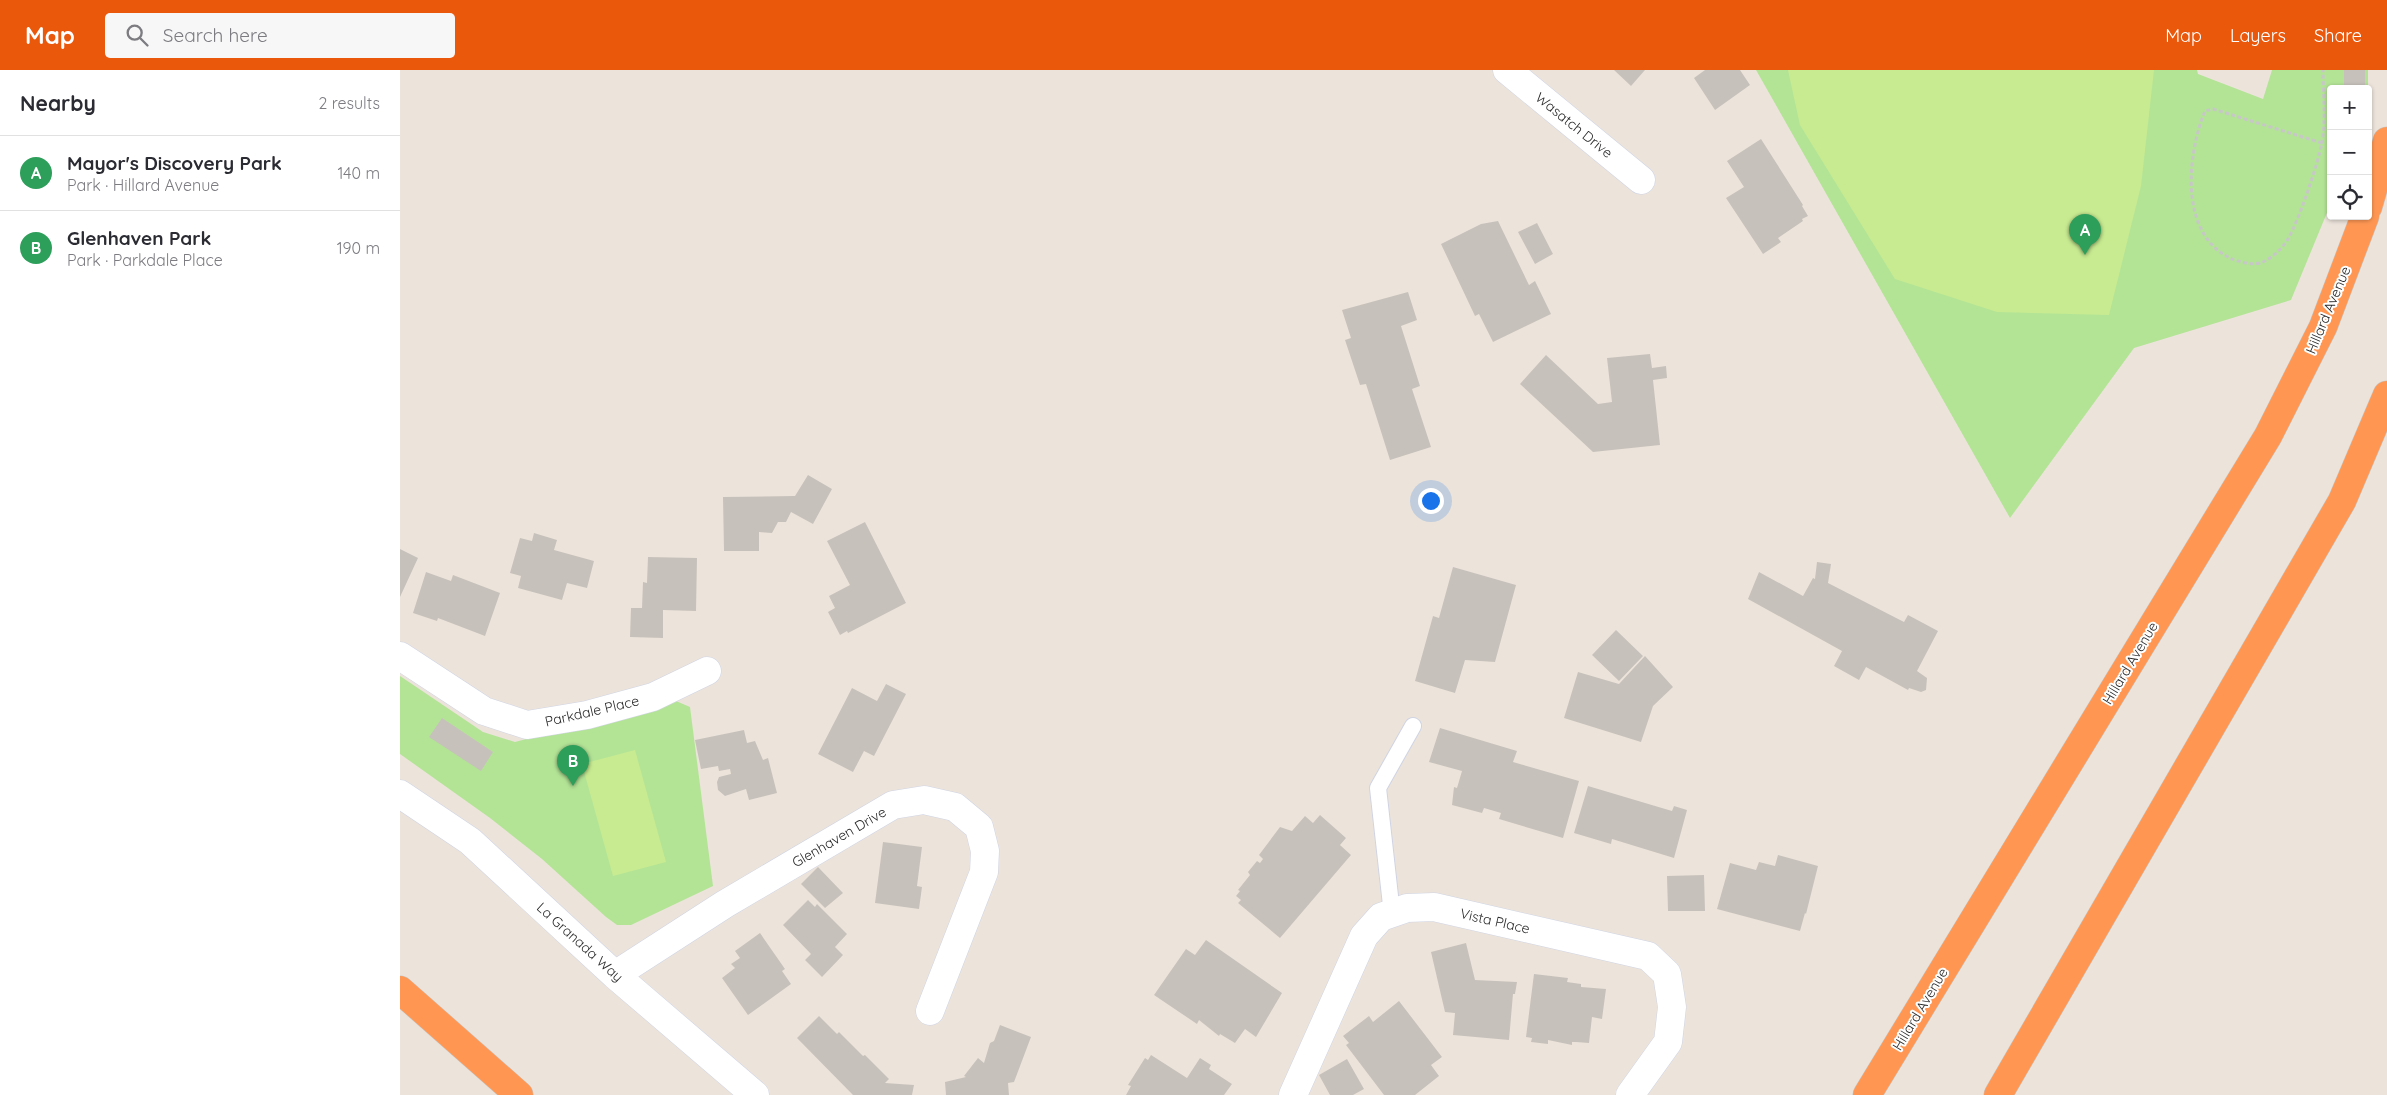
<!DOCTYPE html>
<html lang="en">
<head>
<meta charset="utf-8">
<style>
  body { margin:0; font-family:Quicksand,sans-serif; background:#f7f7f7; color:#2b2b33 }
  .controls { position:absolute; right:15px; top:15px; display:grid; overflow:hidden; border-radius:5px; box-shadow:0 1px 4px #0004 }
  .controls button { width:45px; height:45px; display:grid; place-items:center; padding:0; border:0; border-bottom:1px solid #e1e1e2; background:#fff; color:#2b2b33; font:25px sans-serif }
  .you { position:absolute; left:1030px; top:430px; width:18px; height:18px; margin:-12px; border:4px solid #fff; border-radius:50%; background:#1a73e8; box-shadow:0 0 0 8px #1a73e833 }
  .badge { display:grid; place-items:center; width:32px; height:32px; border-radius:50%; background:#ea580c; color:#fff; font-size:16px; font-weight:700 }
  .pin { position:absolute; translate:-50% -41px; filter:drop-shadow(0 1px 2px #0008) }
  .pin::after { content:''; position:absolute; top:26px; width:18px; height:15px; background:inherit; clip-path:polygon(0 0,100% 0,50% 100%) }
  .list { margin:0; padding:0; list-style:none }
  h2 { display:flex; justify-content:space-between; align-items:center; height:65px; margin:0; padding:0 20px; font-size:21px }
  h2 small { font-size:16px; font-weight:400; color:#7c7c81 }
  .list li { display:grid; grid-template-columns:32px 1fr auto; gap:15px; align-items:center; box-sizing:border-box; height:75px; padding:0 20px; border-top:1px solid #e1e1e2 }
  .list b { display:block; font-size:19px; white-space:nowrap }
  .list p { margin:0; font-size:16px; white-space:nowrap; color:#7c7c81 }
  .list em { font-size:16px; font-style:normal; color:#7c7c81 }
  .icon { flex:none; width:28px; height:28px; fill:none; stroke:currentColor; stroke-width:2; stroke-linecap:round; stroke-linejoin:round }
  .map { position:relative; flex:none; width:1987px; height:1025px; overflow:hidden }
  header { display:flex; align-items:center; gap:30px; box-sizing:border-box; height:70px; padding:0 25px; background:#ea580c; color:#fff }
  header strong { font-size:24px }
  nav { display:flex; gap:28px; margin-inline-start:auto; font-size:18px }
  .search { width:350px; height:45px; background:#f7f7f7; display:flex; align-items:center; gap:12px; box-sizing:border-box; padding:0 18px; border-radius:5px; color:#7c7c81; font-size:19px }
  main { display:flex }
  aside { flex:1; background:#fff }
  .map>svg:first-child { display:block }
  .green { fill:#b3e496 }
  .pitch { fill:#c8eb91 }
  .building { fill:#c7c1bb }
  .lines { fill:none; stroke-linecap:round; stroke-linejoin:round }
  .lane-casing { stroke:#d0d4e3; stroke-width:18 }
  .street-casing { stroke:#d0d4e3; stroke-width:29 }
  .highway-casing { stroke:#c7c7c7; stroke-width:29 }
  .path { stroke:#c7c7c7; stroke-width:3; stroke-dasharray:4 2.5; stroke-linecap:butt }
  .lane { stroke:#fff; stroke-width:16 }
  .street { stroke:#fff; stroke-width:28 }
  .highway { stroke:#ff9753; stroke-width:28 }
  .labels { text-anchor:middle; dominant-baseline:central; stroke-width:4; stroke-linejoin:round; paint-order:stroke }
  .street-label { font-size:14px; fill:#292929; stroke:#fff }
</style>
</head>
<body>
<header>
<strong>Map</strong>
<div class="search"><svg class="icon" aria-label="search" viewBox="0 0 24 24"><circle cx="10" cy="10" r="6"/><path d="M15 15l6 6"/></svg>Search here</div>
<nav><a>Map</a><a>Layers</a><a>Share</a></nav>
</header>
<main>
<aside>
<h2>Nearby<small>2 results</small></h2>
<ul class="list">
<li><span class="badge" style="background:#2e9e5b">A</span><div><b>Mayor's Discovery Park</b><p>Park · Hillard Avenue</p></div><em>140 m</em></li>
<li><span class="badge" style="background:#2e9e5b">B</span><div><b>Glenhaven Park</b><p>Park · Parkdale Place</p></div><em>190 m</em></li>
</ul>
</aside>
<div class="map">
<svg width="1987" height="1025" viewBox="0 0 1987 1025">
  <rect width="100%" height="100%" fill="#ece4db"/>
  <path class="green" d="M1356 0H1797L1798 4 1863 29 1872 0H1968V19H1931V133L1891 230 1734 278 1610 448Z
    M0 606 83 662 115 672 267 631H276L290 637 313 816 231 855H217L206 847 142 789 90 748 0 684Z"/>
  <path class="pitch" d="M1388 0H1754L1741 116 1709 245 1597 242 1495 209 1400 55Z
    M235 680 266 792 213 806 182 694Z"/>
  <path class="building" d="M1214 0H1245L1231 16Z
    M1305 0H1340L1350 15 1315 40 1294 8Z
    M1944 0H1965V19H1944Z
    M1361 69 1403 135 1402 136 1408 146 1402 149 1403 151 1378 168 1381 172 1363 184 1326 128 1344 117 1327 91Z
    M1098 151 1129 215 1135 211 1151 244 1093 272 1079 244 1075 246 1041 174 1081 154Z
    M1137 153 1153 184 1135 194 1118 162Z
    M1008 222 1017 250 1001 256 1020 316 1012 319 1031 377 990 390 966 314 960 315 945 270 951 268 942 240Z
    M1250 284 1252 298 1266 296 1267 308 1253 310 1260 375 1193 382 1120 314 1146 285 1198 334 1212 332 1207 288Z
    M408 405 432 419 413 454 391 442 386 452H378L372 463 359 462V481H324L323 427 395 426Z
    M465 452 506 533 448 563 447 561 440 565 428 542 435 538 429 526 450 515 427 471Z
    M134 463 157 470 154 480 194 491 187 518 167 513 162 530 118 518 121 506 110 503 120 468 132 471Z
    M0 479 18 488 0 527Z
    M248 487 297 488 296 541 263 540V568L230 567 231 538H242L243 512 247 513Z
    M1417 492 1431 494 1428 513 1504 552 1508 545 1538 561 1517 601 1527 608 1526 620 1521 622 1509 618 1508 620 1466 597 1459 610 1434 596 1442 581 1348 529 1359 502 1403 526 1413 508 1415 509Z
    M1053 497 1116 515 1095 592 1065 590 1055 623 1015 611 1033 546 1039 548Z
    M26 502 51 511 53 505 100 523 85 566 38 548 37 551 13 543Z
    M1216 560 1243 586 1219 611 1192 585Z
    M1245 586 1273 617 1253 636 1241 672 1164 648 1178 602 1219 614Z
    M486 614 506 624 474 686 464 681 453 702 418 684 452 618 477 631Z
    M42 648 93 682 81 701 29 667Z
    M1040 658 1117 681 1113 692 1179 711 1163 768 1099 749 1101 743 1084 738 1082 743 1052 735 1054 717 1057 718 1062 701 1029 692Z
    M344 660 347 673 355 671 363 690 368 688 377 723 349 730 346 719 325 726 318 720 317 712 319 707 331 704 330 699 319 701 318 696 301 699 295 670Z
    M1188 716 1272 741 1274 736 1287 740 1274 788 1212 769 1211 774 1174 763Z
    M920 745 946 768 940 775 951 785 880 868 838 833 841 830 836 826 840 821 838 820 850 805 848 802 857 791 860 793 863 789 859 785 880 757 892 761 905 746 913 753Z
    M483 772 522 777 517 816 522 817 519 839 475 833Z
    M1378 785 1418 796 1406 844 1405 843 1400 861 1317 839 1330 793 1356 800 1359 792 1375 796Z
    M418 797 443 823 425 838 401 814Z
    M1304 805 1305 841H1268L1267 806Z
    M408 830 415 837 417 834 447 864 435 877 443 885 422 907 405 890 411 884 383 855Z
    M360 863 385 899 382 901 391 914 348 945 322 908 335 898 331 894 340 888 335 881Z
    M806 870 882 923 856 967 845 959 835 973 820 964 819 966 799 950 797 954 754 925 786 879 795 885Z
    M1066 873 1075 910 1117 912 1115 924H1113L1109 970 1053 965 1055 943 1045 942 1031 882Z
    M1134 904 1168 908 1167 912 1181 914V917L1206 919 1202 949 1192 947 1189 973 1176 972H1172V975L1148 970V974L1131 972 1132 968 1126 967Z
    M999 931 1042 987 1031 995 1039 1006 1015 1025H984L946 975 949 973 943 966 969 946 973 952Z
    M419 946 437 964 439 962 463 986 465 985 489 1009 485 1013 514 1015 512 1025H453L397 968Z
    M600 955 631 967 614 1012 608 1013 609 1025H546L545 1012 566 1007 564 1006 578 988 584 993 590 973 594 971Z
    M751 985 787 1008 800 988 811 995 809 999 832 1014 824 1025H726L731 1016 728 1015 745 988 748 990Z
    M947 989 964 1019 953 1025H930L919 1005Z"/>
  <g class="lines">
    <g class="lane-casing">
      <path id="lane" d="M992 844 978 718 1013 656"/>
    </g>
    <g class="street-casing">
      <path id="street" d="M1107 0 1241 110
        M0 586 84 641 127 655 187 645 253 627 307 601
        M0 724 70 771 215 905 355 1025
        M215 905 325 834 493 735 524 730 555 737 579 757 585 781 584 802 530 941
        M893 1025 964 866 981 847 1007 838 1034 837 1248 886 1267 904 1272 937 1268 972 1230 1025"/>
    </g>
    <g class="highway-casing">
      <path id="highway" d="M1968 137 1987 71
        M0 920 119 1025
        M1467 1025 1868 366 1923 257 1965 146
        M1598 1025 1942 431 1987 325"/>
    </g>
    <path class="path" d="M1922 73 1813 39 1805 41C1787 85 1779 163 1830 188 1838 192 1855 196 1863 192 1873 187 1882 179 1888 169 1899 150 1918 94 1922 72 1926 49 1923 24 1923 0"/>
    <use href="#lane" class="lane"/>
    <use href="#street" class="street"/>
    <use href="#highway" class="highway"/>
  </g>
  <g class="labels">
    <g class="street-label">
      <text transform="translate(1174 55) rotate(39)">Wasatch Drive</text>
      <text transform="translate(1928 240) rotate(-67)">Hillard Avenue</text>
      <text transform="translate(1730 593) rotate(-59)">Hillard Avenue</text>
      <text transform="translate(192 641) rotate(-13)">Parkdale Place</text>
      <text transform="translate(439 767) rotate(-30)">Glenhaven Drive</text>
      <text transform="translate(1095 851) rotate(13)">Vista Place</text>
      <text transform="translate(180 872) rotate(42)">La Granada Way</text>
      <text transform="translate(1520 939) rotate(-59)">Hillard Avenue</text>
    </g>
  </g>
</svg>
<div class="controls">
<button>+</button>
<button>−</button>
<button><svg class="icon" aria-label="locate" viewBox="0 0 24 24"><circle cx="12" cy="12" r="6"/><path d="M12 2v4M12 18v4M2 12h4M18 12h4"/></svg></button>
</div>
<div class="you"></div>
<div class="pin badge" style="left:1685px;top:185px;background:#2e9e5b">A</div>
<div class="pin badge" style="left:173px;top:716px;background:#2e9e5b">B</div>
</div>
</main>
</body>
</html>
